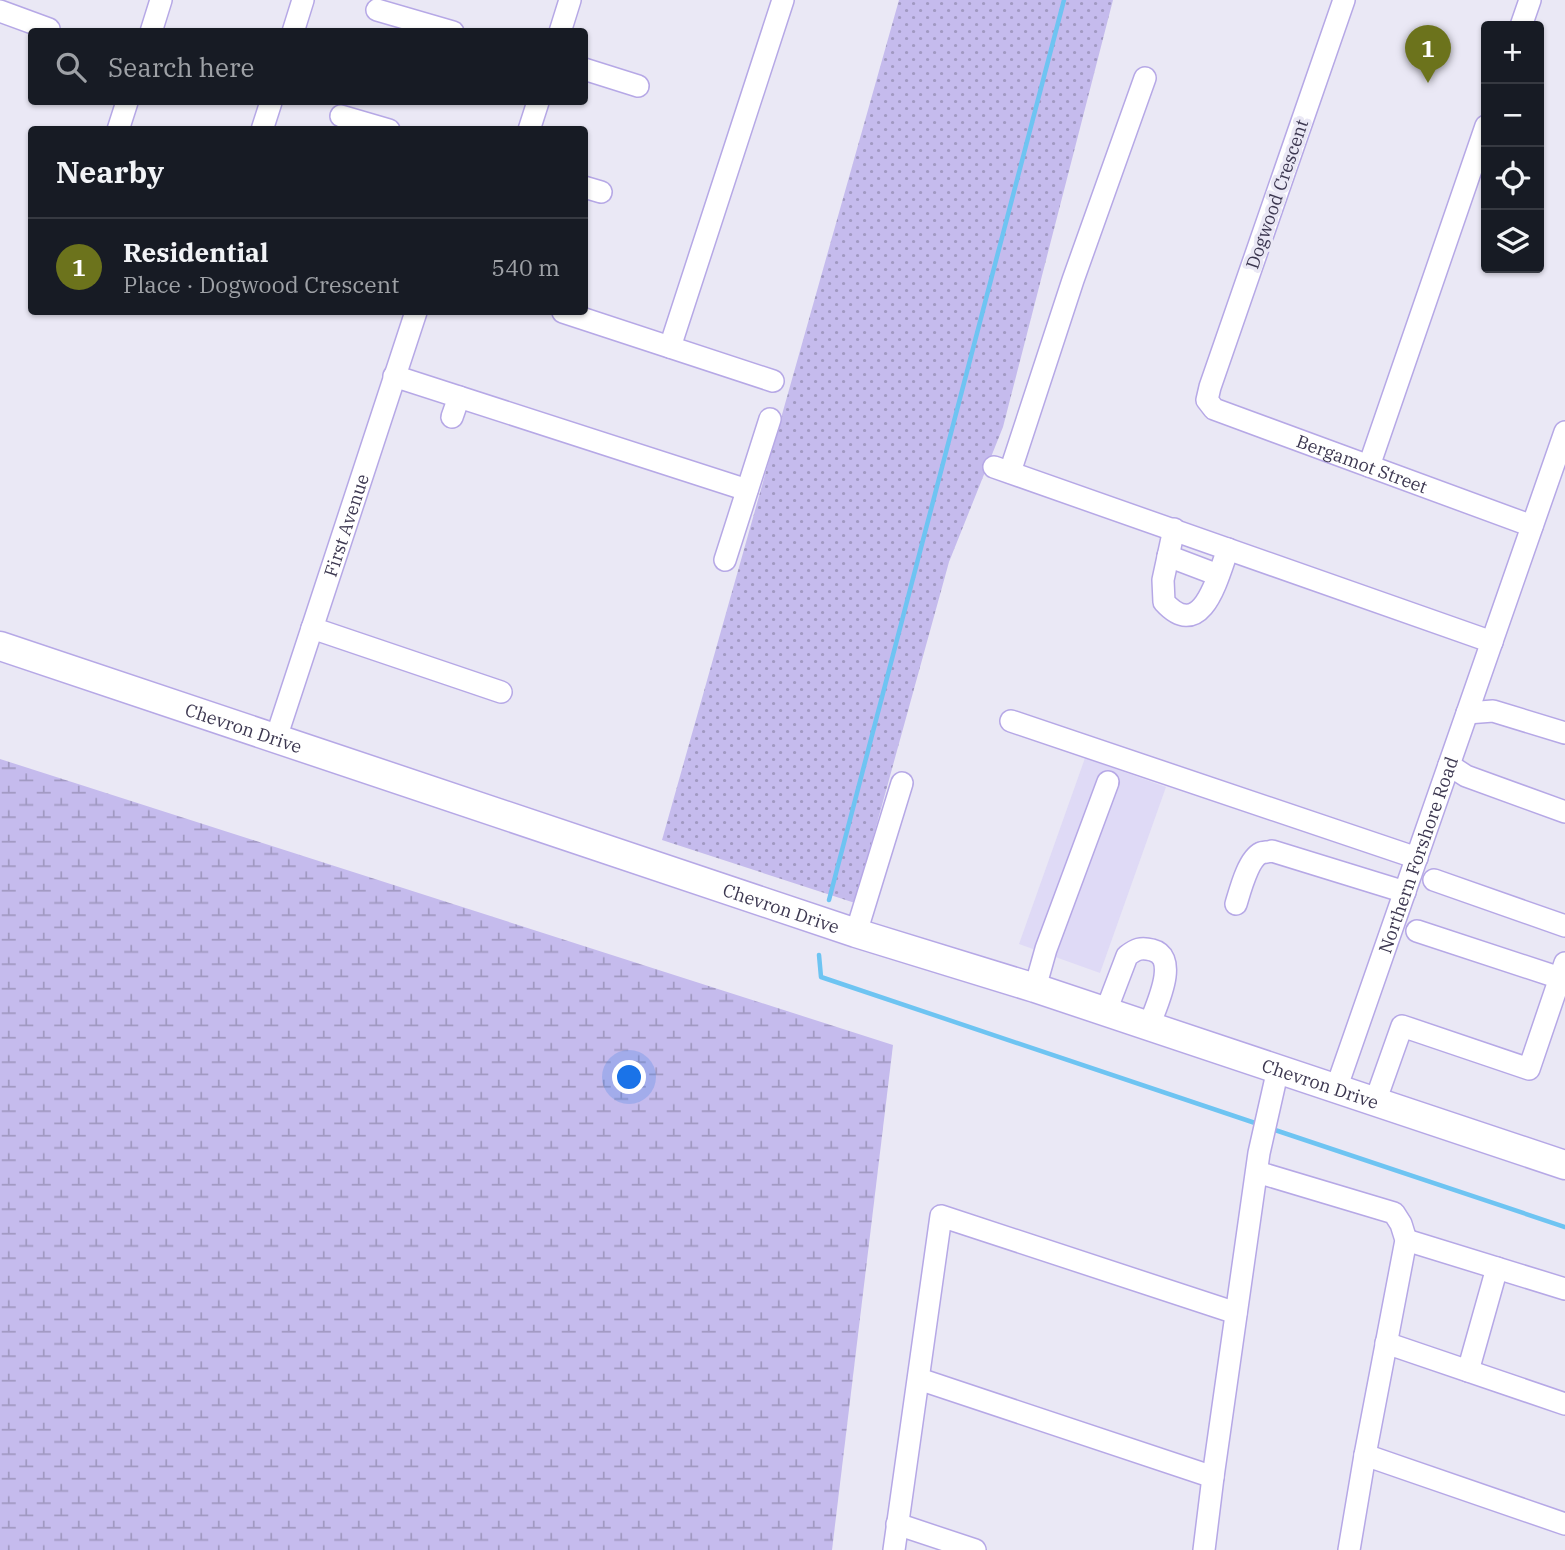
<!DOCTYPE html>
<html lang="en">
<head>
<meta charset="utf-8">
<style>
  body { margin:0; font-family:"IBM Plex Serif",serif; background:#242831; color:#f1f3f6 }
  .controls { position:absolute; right:21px; top:21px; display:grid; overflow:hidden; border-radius:7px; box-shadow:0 2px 5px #0004 }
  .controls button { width:63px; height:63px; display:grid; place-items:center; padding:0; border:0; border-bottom:2px solid #363941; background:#171b24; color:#f1f3f6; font:35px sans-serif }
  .you { position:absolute; left:630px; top:1078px; width:24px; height:24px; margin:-18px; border:5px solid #fff; border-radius:50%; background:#1a73e8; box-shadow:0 0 0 10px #1a73e833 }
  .badge { display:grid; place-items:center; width:46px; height:46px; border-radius:50%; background:#6c731c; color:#fff; font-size:23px; font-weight:700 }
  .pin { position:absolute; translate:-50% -58px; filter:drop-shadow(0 2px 4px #0008) }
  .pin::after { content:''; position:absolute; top:37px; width:24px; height:21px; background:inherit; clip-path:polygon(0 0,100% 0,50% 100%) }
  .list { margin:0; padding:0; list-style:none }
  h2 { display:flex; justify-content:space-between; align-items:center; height:91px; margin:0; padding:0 28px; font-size:30px }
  h2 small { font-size:23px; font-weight:400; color:#9ea1a6 }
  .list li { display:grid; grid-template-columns:46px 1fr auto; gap:21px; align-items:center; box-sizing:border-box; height:98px; padding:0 28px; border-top:2px solid #363941 }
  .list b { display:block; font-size:26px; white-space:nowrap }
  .list p { margin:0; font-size:23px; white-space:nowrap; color:#9ea1a6 }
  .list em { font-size:23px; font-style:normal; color:#9ea1a6 }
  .icon { flex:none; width:38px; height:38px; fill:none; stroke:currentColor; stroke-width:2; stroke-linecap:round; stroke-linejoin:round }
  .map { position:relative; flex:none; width:1565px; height:1550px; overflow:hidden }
  .search { position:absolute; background:#171b24; box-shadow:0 2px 5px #0004; left:28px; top:28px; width:560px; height:77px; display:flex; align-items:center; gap:18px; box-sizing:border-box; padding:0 24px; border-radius:7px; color:#9ea1a6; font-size:26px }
  .panel { position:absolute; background:#171b24; box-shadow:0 2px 5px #0004; left:28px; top:126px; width:560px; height:189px; border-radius:7px }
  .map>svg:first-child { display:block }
  .built { fill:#dfdaf6 }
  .grass { fill:url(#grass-dots) }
  .wetland { fill:url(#wetland-marsh) }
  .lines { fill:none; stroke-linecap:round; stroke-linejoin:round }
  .stream { stroke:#6ec4f2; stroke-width:4.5 }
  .minor-casing { stroke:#b6a8e6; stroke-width:24 }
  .major-casing { stroke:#b6a8e6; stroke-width:31 }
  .minor { stroke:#fff; stroke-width:21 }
  .major { stroke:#fff; stroke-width:28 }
  .labels { text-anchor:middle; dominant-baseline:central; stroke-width:7; stroke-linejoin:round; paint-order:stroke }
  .street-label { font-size:18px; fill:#3c3750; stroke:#eae8f5 }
</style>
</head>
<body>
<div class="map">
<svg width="1565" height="1550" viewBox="0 0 1565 1550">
  <defs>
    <pattern id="grass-dots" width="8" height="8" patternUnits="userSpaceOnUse" patternTransform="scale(1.75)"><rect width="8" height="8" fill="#c5bbed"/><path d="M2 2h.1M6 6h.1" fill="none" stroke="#a199c2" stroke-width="1.8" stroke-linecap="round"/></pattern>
    <pattern id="wetland-marsh" width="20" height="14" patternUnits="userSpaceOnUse" patternTransform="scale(1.75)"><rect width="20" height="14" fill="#c5bbed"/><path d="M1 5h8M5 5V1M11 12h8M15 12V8" fill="none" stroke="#a199c2"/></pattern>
  </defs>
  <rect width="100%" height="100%" fill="#eae8f5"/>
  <path class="built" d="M1085 758 1166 787 1100 973 1019 944Z"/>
  <path class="grass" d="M899 0H1113L1003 427 949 562 855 903 662 840Z"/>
  <path class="wetland" d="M0 759 893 1045 832 1550H0Z"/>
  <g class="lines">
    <path class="stream" d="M829 900 1064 0
      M819 955 821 977 1261 1125
      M1272 1129 1565 1227"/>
    <g class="minor-casing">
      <g id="minor">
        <path id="s1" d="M1344 0 1210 387 1207 400 1214 409 1532 526"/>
        <path d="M377 10 453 32"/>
        <path d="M0 11 49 29"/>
        <path d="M1521 26 1530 0"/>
        <path d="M151 32 161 0"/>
        <path d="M293 32 303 0"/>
        <path d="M560 32 570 0"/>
        <path d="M584 69 638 86"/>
        <path d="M341 116 389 130"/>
        <path d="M118 130 127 102"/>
        <path d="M262 130 271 102"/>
        <path d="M529 130 538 102"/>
        <path d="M584 187 601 192"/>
        <path d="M563 312 773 381"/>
        <path d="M670 347 783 0"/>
        <path d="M394 376 747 490"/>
        <path d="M452 417 459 397"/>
        <path d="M1369 466 1486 126"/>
        <path d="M994 467 1492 642"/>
        <path d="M1010 472 1073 280 1145 78"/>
        <path d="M1174 529 1163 580 1164 602C1202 644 1218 576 1228 549"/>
        <path d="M1168 556 1218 575"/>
        <path d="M725 560 770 419"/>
        <path d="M312 628 501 692"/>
        <path d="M1467 713 1493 711 1565 733"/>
        <path d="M1011 721 1417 858"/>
        <path id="s2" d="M276 738 416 312"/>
        <path d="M1449 765 1466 776 1565 812"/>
        <path d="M1434 880 1565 926"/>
        <path d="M1236 904C1240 891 1248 859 1261 853 1263 852 1270 852 1272 851L1405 892"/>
        <path d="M1417 931 1560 978"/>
        <path d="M856 933 902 783"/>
        <path d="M1035 988 1046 949 1108 782"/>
        <path d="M1106 1011 1127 956C1136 949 1141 947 1152 950 1181 957 1155 1008 1149 1026"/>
        <path id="s3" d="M1336 1089 1565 432"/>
        <path d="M1375 1102 1402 1026 1529 1069 1565 963"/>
        <path d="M1257 1172 1394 1213 1401 1224 1406 1240 1365 1455 1349 1550"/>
        <path d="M1406 1240 1565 1289"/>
        <path d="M1386 1343 1565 1404"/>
        <path d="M1468 1371 1497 1268"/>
        <path d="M919 1379 1213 1477"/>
        <path d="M1365 1455 1565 1524"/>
        <path d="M897 1524 975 1550"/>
        <path d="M894 1550 941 1216 1236 1313"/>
        <path d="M1204 1550 1213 1477 1259 1153 1278 1069"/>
      </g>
    </g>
    <g class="major-casing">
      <g id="major">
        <path id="s4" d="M0 646 856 933 1035 988 1565 1165"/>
      </g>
    </g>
    <use href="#minor" class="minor"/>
    <use href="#major" class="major"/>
  </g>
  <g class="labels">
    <g class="street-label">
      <text transform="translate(1277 194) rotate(-71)">Dogwood Crescent</text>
      <text stroke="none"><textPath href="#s1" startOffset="592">Bergamot Street</textPath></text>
      <text stroke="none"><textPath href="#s2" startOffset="224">First Avenue</textPath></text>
      <text stroke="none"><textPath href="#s4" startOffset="257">Chevron Drive</textPath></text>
      <text stroke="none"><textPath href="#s3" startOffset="248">Northern Forshore Road</textPath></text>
      <text stroke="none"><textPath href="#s4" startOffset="824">Chevron Drive</textPath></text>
      <text stroke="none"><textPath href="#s4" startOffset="1391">Chevron Drive</textPath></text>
    </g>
  </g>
</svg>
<div class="controls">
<button>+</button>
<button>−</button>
<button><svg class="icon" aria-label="locate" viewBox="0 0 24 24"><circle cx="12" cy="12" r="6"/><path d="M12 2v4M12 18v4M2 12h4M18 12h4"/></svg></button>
<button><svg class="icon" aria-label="layers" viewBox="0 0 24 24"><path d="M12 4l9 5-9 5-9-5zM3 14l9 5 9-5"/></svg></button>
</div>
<div class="you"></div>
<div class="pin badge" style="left:1428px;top:83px">1</div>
<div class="search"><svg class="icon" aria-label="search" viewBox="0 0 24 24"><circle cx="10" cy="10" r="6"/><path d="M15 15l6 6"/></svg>Search here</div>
<section class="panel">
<h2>Nearby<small></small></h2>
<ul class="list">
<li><span class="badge">1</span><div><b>Residential</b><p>Place · Dogwood Crescent</p></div><em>540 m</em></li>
</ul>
</section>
</div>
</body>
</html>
